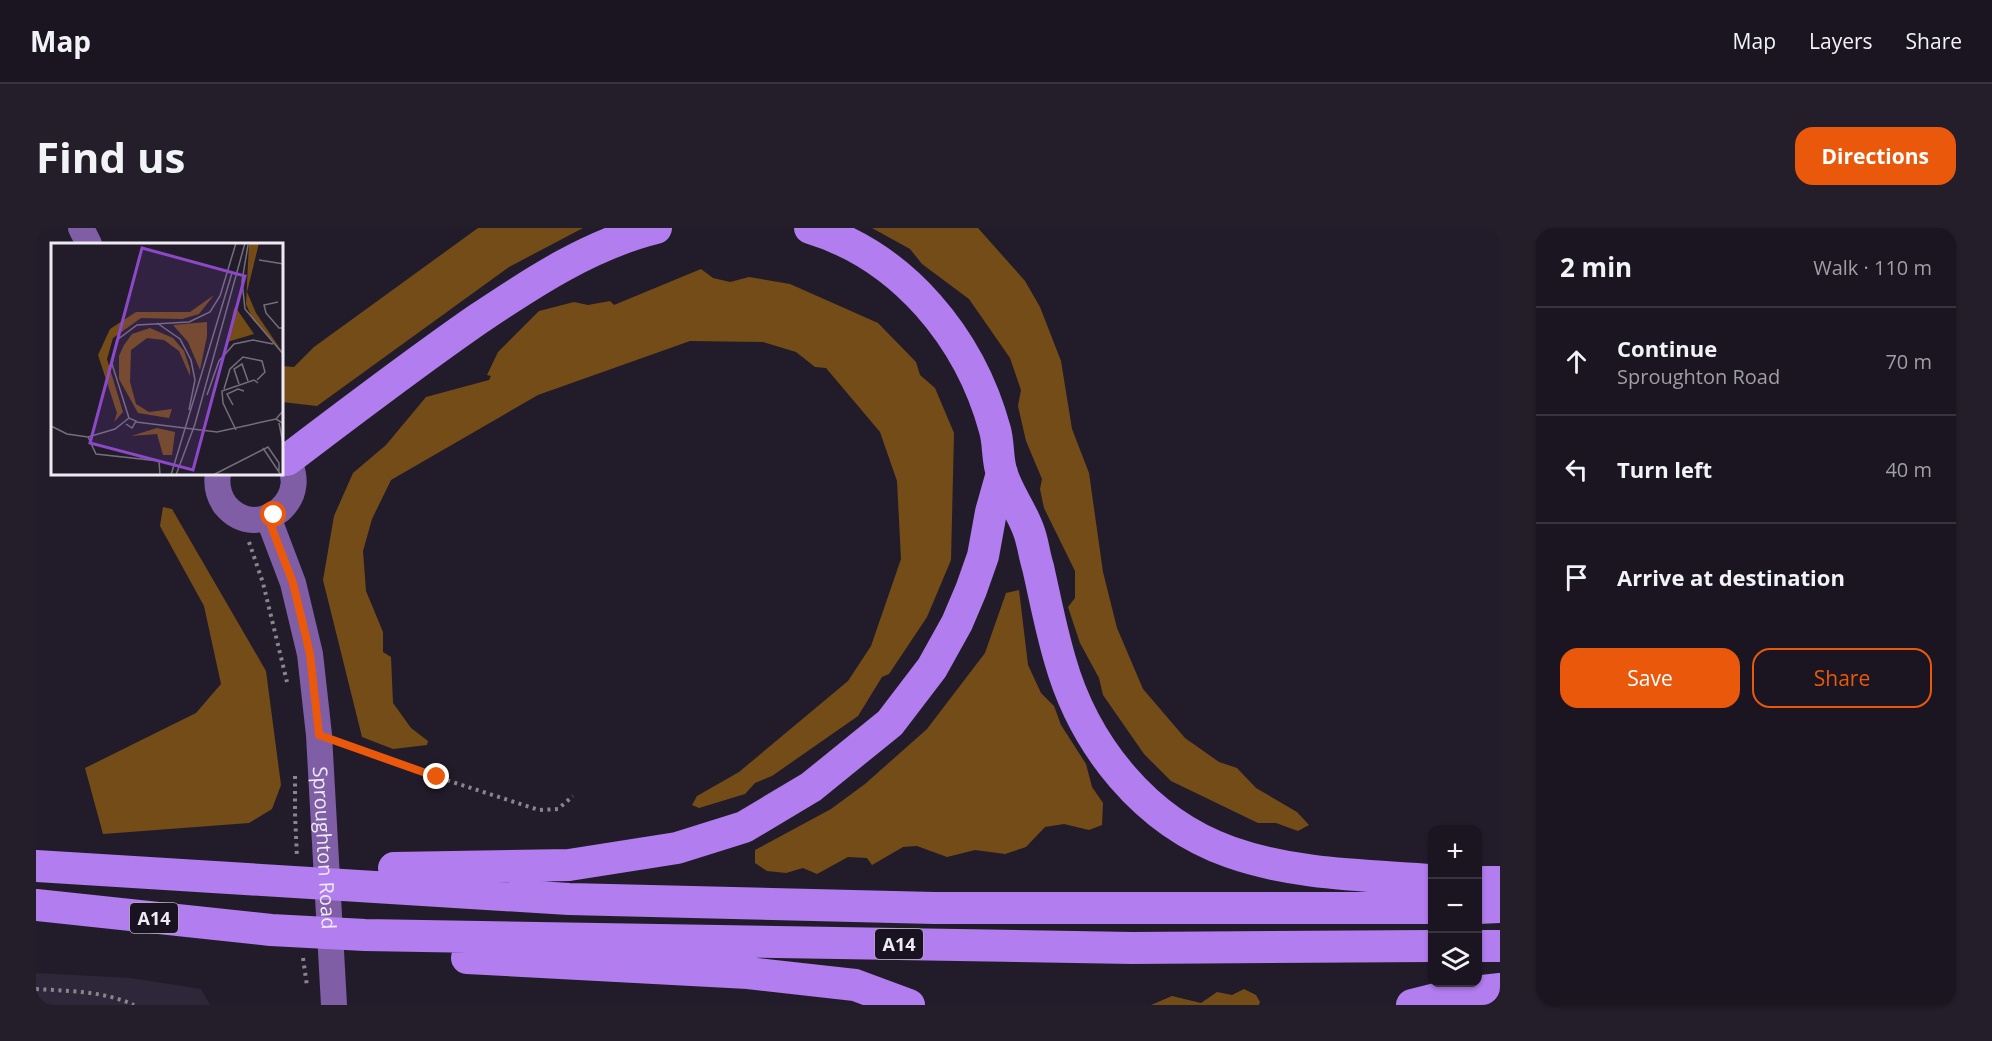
<!DOCTYPE html>
<html lang="en">
<head>
<meta charset="utf-8">
<style>
  body { margin:0; font-family:"Open Sans",sans-serif; background:#231e29; color:#f1f3f6 }
  .controls { position:absolute; right:18px; bottom:18px; display:grid; overflow:hidden; border-radius:12px; box-shadow:0 2px 4px #0004 }
  .controls button { width:54px; height:54px; display:grid; place-items:center; padding:0; border:0; border-bottom:2px solid #38343e; background:#1a1520; color:#f1f3f6; font:30px sans-serif }
  .stop { position:absolute; width:18px; height:18px; margin:-14px; border:4px solid #ea580c; border-radius:50%; background:#fff }
  .stop.end { background:#ea580c; border-color:#fff; box-shadow:0 2px 6px #0008 }
  .list { margin:0; padding:0; list-style:none }
  h2 { display:flex; justify-content:space-between; align-items:center; height:78px; margin:0; padding:0 24px; font-size:26px }
  h2 small { font-size:20px; font-weight:400; color:#9f9fa5 }
  .list li { display:grid; grid-template-columns:39px 1fr auto; gap:18px; align-items:center; box-sizing:border-box; height:108px; padding:0 24px; border-top:2px solid #38343e }
  .list b { display:block; font-size:22px; white-space:nowrap }
  .list p { margin:0; font-size:20px; white-space:nowrap; color:#9f9fa5 }
  .list em { font-size:20px; font-style:normal; color:#9f9fa5 }
  .actions { display:flex; gap:12px; padding:18px 24px }
  .actions a { flex:1; padding:14px 0; border:2px solid #ea580c; border-radius:18px; text-align:center; font-size:21px; color:#ea580c }
  .actions .main { background:#ea580c; color:#fff }
  .icon { flex:none; width:33px; height:33px; fill:none; stroke:currentColor; stroke-width:2; stroke-linecap:round; stroke-linejoin:round }
  .map { position:relative; flex:none; width:1464px; height:777px; overflow:hidden; border-radius:18px }
  header { display:flex; align-items:center; gap:36px; box-sizing:border-box; height:84px; padding:0 30px; background:#1a1520; border-bottom:2px solid #38343e }
  header strong { font-size:28px }
  nav { display:flex; gap:33px; margin-inline-start:auto; font-size:21px }
  .intro { display:flex; align-items:center; justify-content:space-between; box-sizing:border-box; height:144px; padding:0 36px }
  h1 { margin:0; font-size:42px }
  .button { padding:15px 27px; border-radius:18px; background:#ea580c; color:#fff; font-size:21px; font-weight:700 }
  main { display:flex; gap:36px; padding:0 36px }
  aside { flex:1; background:#1a1520; border-radius:18px; box-shadow:0 2px 4px #0004 }
  .map>svg:first-child { display:block }
  .built { fill:#2e2639 }
  .forest { fill:#744c17 }
  .lines { fill:none; stroke-linecap:round; stroke-linejoin:round }
  .path { stroke:#898490; stroke-width:4; stroke-dasharray:3 4.5; stroke-linecap:butt }
  .secondary { stroke:#7f5ea6; stroke-width:26 }
  .highway { stroke:#b27dee; stroke-width:32 }
  .route { stroke:#ea580c; stroke-width:8 }
  .labels { text-anchor:middle; dominant-baseline:central; stroke-width:5; stroke-linejoin:round; paint-order:stroke }
  .shield { fill:#191321; stroke:#aeaab5; stroke-width:1.5 }
  .shield-label { font-size:18px; font-weight:bold; fill:#eeeaf4 }
  .street-label { font-size:20px; fill:#eeeaf4; stroke:#191321 }
  .inset-road { fill:none; stroke:#746e7b; stroke-width:1.5 }
  .view { fill:#8c48c7; fill-opacity:0.15; stroke:#8c48c7; stroke-width:3 }
  .inset-edge { fill:none; stroke:#eeeaf4; stroke-width:3 }
</style>
</head>
<body>
<header>
<strong>Map</strong>
<nav><a>Map</a><a>Layers</a><a>Share</a></nav>
</header>
<div class="intro"><h1>Find us</h1><a class="button">Directions</a></div>
<main>
<div class="map">
<svg width="1464" height="777" viewBox="0 0 1464 777">
  <rect width="100%" height="100%" fill="#221c2a"/>
  <path class="built" d="M0 745 95 750 165 761 174 777H0Z"/>
  <path class="forest" d="M442 0H547L473 39 281 178 246 174V138L258 139 278 119Z
    M836 0H942L989 53 1004 79 1025 133 1036 201 1053 245 1067 344 1081 400 1107 461 1149 510 1183 534 1201 540 1220 560 1261 584 1273 597 1262 603 1240 595H1222L1135 553 1108 526 1067 467 1063 450 1044 415 1032 379 1039 370V343L1008 280 1004 261 1006 251 990 213 982 178 985 162 974 130 933 71 886 36 874 21Z
    M665 41 677 50 694 54 713 49 754 56 842 95 880 134 884 147 899 160 918 205 915 332 891 389 853 446 846 449 822 488 736 548 719 555 709 566 663 580 656 577 661 568 703 544 812 453 835 418 865 331 861 253 844 204 790 140 779 139 760 124 727 114 654 113 502 167 355 252 336 291 327 323 330 363 347 404V424L355 429 357 475 375 500 392 513 391 517 357 521 326 509 287 352 298 288 317 245 350 217 390 169 453 152 455 148 451 147 462 124 503 83 538 74 552 77 574 73 578 77Z
    M127 279 136 281 230 443 245 557 236 581 213 595 67 606 49 540 160 485 185 456 168 378 124 298Z
    M983 362 992 437 1005 465 1018 478 1025 497 1050 536 1056 559 1067 575 1066 597 1053 602 1028 596 1009 599 990 619 969 626 939 622 911 629 881 618 867 619 836 637 831 630 812 629 781 646 767 640 750 645 731 643 719 635V622L795 581 829 556 891 501 949 425 970 365Z
    M1208 761 1220 767 1224 774 1223 777H1115L1136 768 1165 775 1181 764 1196 767Z"/>
  <g class="lines">
    <path class="path" d="M213 314 227 355 251 454
      M305 515 401 549 503 582 522 581 537 568
      M259 548V586L261 630
      M267 730 271 758
      M0 761C32 763 68 763 98 777"/>
    <g class="secondary">
      <path d="M45 0 53 16"/>
      <path d="M182 246C180 257 183 268 189 277 223 318 283 266 246 226"/>
      <path id="s1" d="M232 289 257 355 274 426 283 507 298 777"/>
    </g>
    <path class="highway" d="M774 0C867 28 934 110 959 202 963 216 961 232 966 246 972 265 985 282 992 301 997 313 998 327 1002 339 1009 370 1015 402 1024 432 1048 517 1109 594 1194 624 1259 647 1328 647 1396 652
      M251 232C314 184 377 136 442 91 497 54 555 16 620 0
      M0 638 533 671 898 680H1396
      M358 640 533 637 641 620 708 599 775 559 854 495 896 440 921 395 935 362 947 328 955 284 966 245
      M1442 654H1464
      M0 677 235 702 329 707 1096 720 1396 718
      M1442 680 1464 679
      M1442 718H1464
      M431 730 712 745 819 757 873 777
      M1376 777 1420 766 1464 761"/>
  </g>
  <g class="lines">
    <path class="route" d="M238 287 232 290 257 355 274 426 283 507 401 549"/>
  </g>
  <g class="labels">
    <g class="shield">
      <rect x="94" y="675" width="48" height="30" rx="4.5"/>
      <rect x="839" y="701" width="48" height="30" rx="4.5"/>
    </g>
    <g class="shield-label">
      <text x="118" y="690">A14</text>
      <text x="863" y="716">A14</text>
    </g>
    <g class="street-label">
      <text stroke="none"><textPath href="#s1" startOffset="338">Sproughton Road</textPath></text>
    </g>
  </g>
  <g transform="translate(15 15)">
    <rect width="232" height="232" fill="#221c2a"/>
    <path d="M198 0H208L196 49 205 70 232 110 202 77 195 61ZM163 52 148 71 131 76 90 75 62 95 56 116 72 169 63 179 66 170 47 112 59 86 85 69H139ZM185 65 203 91 176 99 183 66ZM156 79V93L149 127 137 99 122 82ZM99 85 122 95 133 108 139 126V133L128 108 113 97 96 95 80 107 79 139 85 161 98 169 121 166 118 175 87 170 68 136V113L73 102 81 91ZM106 185 124 189 121 212H112L106 191 80 193Z" fill="#744c17"/>
    <path class="inset-road" d="M197 2 191 38 194 66 233 112M208 17 233 21M227 59 213 62 215 70 228 85H233M106 80 129 96 140 117 144 137 138 167M188 141 183 126 191 121 197 138M173 146 179 126 192 114 211 118 214 129 206 137M156 152 168 118 183 101 202 97 222 101M182 162 176 151 187 146 193 148M231 169 225 176 233 181M78 175 61 121 66 97 86 82 138 79 159 69 169 53 185 0M85 179 166 189 225 176M228 180 233 205M0 183 16 191 37 194 64 186 78 175 85 178 81 185 75 181M185 187 172 160 171 148 203 137 207 140M37 194 45 211 108 218 109 232M212 205 230 232M82 232H102M120 232 181 30M125 232 144 181 194 0M162 232 217 204 228 220V228"/>
    <path class="view" d="M91 5 194 33 142 227 39 200Z"/>
    <rect width="232" height="232" class="inset-edge"/>
  </g>
</svg>
<div class="controls">
<button>+</button>
<button>−</button>
<button><svg class="icon" aria-label="layers" viewBox="0 0 24 24"><path d="M12 4l9 5-9 5-9-5zM3 14l9 5 9-5"/></svg></button>
</div>
<div class="stop" style="left:238px;top:287px"></div>
<div class="stop end" style="left:401px;top:549px"></div>
</div>
<aside>
<h2>2 min<small>Walk · 110 m</small></h2>
<ul class="list">
<li><svg class="icon" aria-label="ahead" viewBox="0 0 24 24"><path d="M12 20V5M6 11l6-6 6 6"/></svg><div><b>Continue</b><p>Sproughton Road</p></div><em>70 m</em></li>
<li><svg class="icon" aria-label="left" viewBox="0 0 24 24"><path d="M17 20v-9H6M10 6l-5 5 5 5"/></svg><div><b>Turn left</b></div><em>40 m</em></li>
<li><svg class="icon" aria-label="arrive" viewBox="0 0 24 24"><path d="M6 21V4h12l-3 4 3 4H6"/></svg><div><b>Arrive at destination</b></div></li>
</ul>
<div class="actions"><a class="main">Save</a><a>Share</a></div>
</aside>
</main>
</body>
</html>
